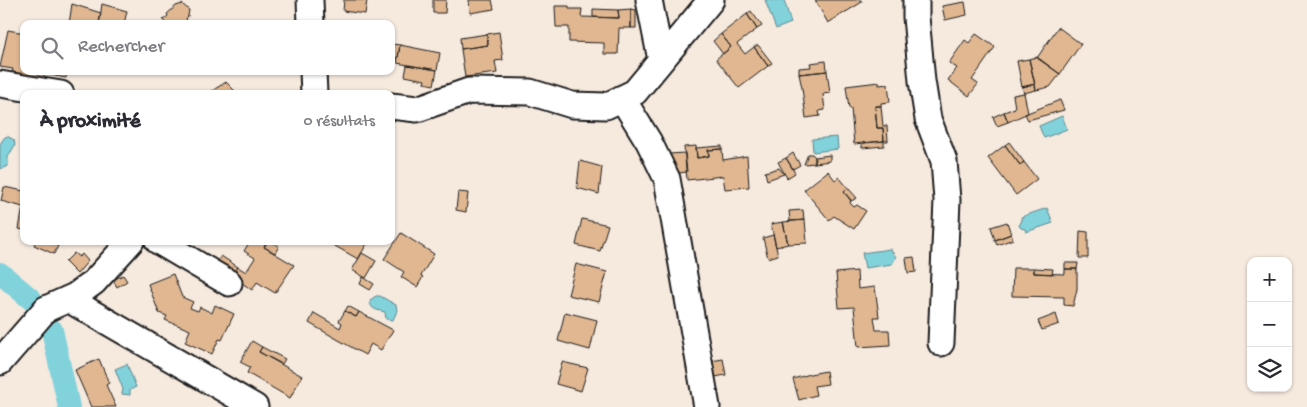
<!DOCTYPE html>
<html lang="fr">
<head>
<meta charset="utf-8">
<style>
  body { margin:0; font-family:"Gochi Hand",sans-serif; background:#f2f2f3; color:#2b2b33 }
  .controls { position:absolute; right:15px; bottom:15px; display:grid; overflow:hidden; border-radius:10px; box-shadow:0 1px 4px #0004 }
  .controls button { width:45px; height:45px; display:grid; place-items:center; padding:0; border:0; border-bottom:1px solid #e1e1e2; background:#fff; color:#2b2b33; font:25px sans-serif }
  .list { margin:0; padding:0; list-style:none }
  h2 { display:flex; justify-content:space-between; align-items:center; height:65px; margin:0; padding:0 20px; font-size:21px }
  h2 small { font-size:16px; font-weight:400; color:#7c7c81 }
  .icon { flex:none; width:28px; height:28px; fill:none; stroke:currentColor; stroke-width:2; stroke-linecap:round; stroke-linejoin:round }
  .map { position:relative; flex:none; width:1307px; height:407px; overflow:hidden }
  .search { position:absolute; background:#fff; box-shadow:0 1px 4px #0004; left:20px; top:20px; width:375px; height:55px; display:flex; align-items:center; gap:12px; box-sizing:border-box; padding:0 18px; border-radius:10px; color:#7c7c81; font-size:19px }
  .panel { position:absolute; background:#fff; box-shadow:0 1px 4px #0004; left:20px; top:90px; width:375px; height:155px; border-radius:10px }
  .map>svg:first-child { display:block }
  .water { fill:#82d2dc; stroke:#59898f }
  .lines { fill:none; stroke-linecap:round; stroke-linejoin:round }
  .canal { stroke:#82d2dc; stroke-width:22 }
  .building { fill:#e0b790; stroke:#1c1c1c }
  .minor-casing { stroke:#1c1c1c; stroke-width:29 }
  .minor { stroke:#fff; stroke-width:25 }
</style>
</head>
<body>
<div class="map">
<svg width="1307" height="407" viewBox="0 0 1307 407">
  <rect width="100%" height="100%" fill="#f6e9de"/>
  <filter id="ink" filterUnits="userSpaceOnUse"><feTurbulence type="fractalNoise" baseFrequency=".02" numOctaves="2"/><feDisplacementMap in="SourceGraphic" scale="10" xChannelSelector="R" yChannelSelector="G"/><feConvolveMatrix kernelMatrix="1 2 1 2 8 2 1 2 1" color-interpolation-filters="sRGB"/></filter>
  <g filter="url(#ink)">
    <path class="water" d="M765 0H784L791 23 776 29Z
      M1062 116 1067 129 1044 138 1039 126Z
      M7 136 14 140 15 145 8 157V166L0 169V144L4 138Z
      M837 137 838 149 813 152 812 139Z
      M1047 208 1053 223 1026 232 1025 229 1021 228 1019 226 1022 220 1021 217Z
      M890 249 896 257 892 264 865 268 862 253Z
      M376 296H380L396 305 397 311 393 320 386 319 385 312C377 310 370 310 370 300Z
      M127 364 136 387 130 390V395L122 394 123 389 115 369Z"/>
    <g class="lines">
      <path class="canal" d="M0 273 32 300
        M52 330 69 407"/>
    </g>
    <path class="building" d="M344 0H367L365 14 343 11Z
      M433 0H446L445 13H433Z
      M469 0H492L494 9 470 13Z
      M815 0H861L862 2 828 23Z
      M965 2 967 15 945 20 942 6Z
      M72 4 101 13 99 24H69Z
      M102 4 127 11 124 24H99Z
      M182 4 189 10 188 16 186 19 189 24H166L163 20 168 16 167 14 176 6Z
      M555 6H569V9H582L581 17 619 18 618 10 631 9V28H619L618 54H604V43L569 42V27H556Z
      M593 9 618 10 619 18 593 17Z
      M631 9 636 10V28H631Z
      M751 11 762 26 757 29 747 14Z
      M747 14 757 29 737 44 745 54 754 47 768 66 739 88 716 59 731 47 721 34Z
      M1058 27 1081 44 1060 74 1037 58Z
      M8 30 24 33V71H67L66 78 44 74V78L12 72 13 69 0 67Z
      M499 32 503 60 495 61 497 73 465 77 461 49 488 45 487 34Z
      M487 34 488 45 461 49 460 38Z
      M721 34 731 47 723 54 713 41Z
      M976 34 995 47 972 80 978 84 969 96 948 80 957 68 949 63 965 40 969 43Z
      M391 44 400 45 398 58 391 57Z
      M400 45 440 53 437 70 397 63Z
      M758 45 772 63 768 66 754 47Z
      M1037 57 1060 74 1050 87 1036 90 1029 59Z
      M1029 59 1035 84 1022 87 1017 61Z
      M826 61 827 71 799 74V68L811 67 810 63Z
      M407 65 437 70 434 85 424 83 425 80 405 76Z
      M827 71 830 93 823 94 825 110 819 111 820 116 806 118 802 88 799 74Z
      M226 82 238 94H207Z
      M879 82V85L888 84 890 102 881 103V106H875L877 128H883L884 141 854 144 851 108H849L846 86Z
      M1035 84 1036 90 1024 93 1022 87Z
      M1024 93 1028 113 1008 122 1004 112 1015 108 1013 95Z
      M1060 100 1064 110 1028 120 1025 114Z
      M875 106H881L883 126H887L888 141H884L883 128H877Z
      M1004 112 1008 122 997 126 993 117Z
      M884 141V146L862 148V143Z
      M1009 142 1024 162 1020 165 1005 145Z
      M1005 145 1020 165 1024 162 1037 179 1016 195 988 158Z
      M696 146 697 158 709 156 708 150 722 149 723 160 747 156 749 187 725 189 723 176 687 180 684 147Z
      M722 146V149L708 150 709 156 697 158 696 148Z
      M685 153 687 172 671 174 669 154Z
      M793 153 800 165 793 169 786 158Z
      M808 154H812L815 157V163L804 164Z
      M830 155V161L815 163V157Z
      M786 158 795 173 787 178 778 162Z
      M580 161 602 167 599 194 577 188Z
      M779 168 784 174 767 180 765 172Z
      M828 171 835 180 839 177 848 188 844 192 851 200 850 203 854 207 857 205 866 211 854 229 834 216 829 220 804 190Z
      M4 187 24 191V230L19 229 23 207 1 201Z
      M848 188 857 198 851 201 844 192Z
      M458 192 468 193 466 212 456 210Z
      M803 210 804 220 790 221 789 211Z
      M582 219 608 225 600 251 576 245Z
      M805 220 807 243 788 244 783 222Z
      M783 222 788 244 776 247 771 224Z
      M1007 222 1011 234 995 240 991 227Z
      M1080 231 1088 232V258H1079Z
      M401 233 434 254 421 276 423 277 417 287 401 277 404 272 384 259Z
      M1011 234 1013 239 997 245 995 240Z
      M773 235 778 255 768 258 763 238Z
      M36 241H48L58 246 54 254 34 245Z
      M250 241H261L266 244 264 247 294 265 275 293 257 282 252 290 232 276 238 267 246 272 255 258 244 251Z
      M261 241H271L279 246 275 253 264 247 266 244Z
      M326 241H371L370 243 368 242 358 259Z
      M74 253 79 257 82 254 88 261 77 274 65 262Z
      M362 253 376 261 366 278 352 270Z
      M221 256 238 267 232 276 215 265Z
      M914 257 916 272 908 273 906 258Z
      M1065 263H1078L1077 269H1065Z
      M576 264 607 272 599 302 568 295Z
      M1013 268H1034V273L1065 274V269H1077V289L1073 306 1064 305V297L1012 296Z
      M1034 268 1053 269 1052 274 1034 273Z
      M857 271 858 289 875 287 879 317H874L876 330H889L890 345 858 347 854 307 839 308 836 273Z
      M173 274 182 297 193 302 190 308 198 311 200 307 212 313 215 305 234 314 222 340 219 339 212 354 185 342 190 330 165 320 167 316 159 313 148 284Z
      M123 275 127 281 117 287 113 280Z
      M363 277 374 284 370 290 360 284Z
      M348 306 359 312 356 317 345 311Z
      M345 311 356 317 359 312 393 330 381 350 371 344 365 355 309 323 314 313 340 328 342 323 339 321Z
      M565 312 597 320 590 350 558 341Z
      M1056 314 1059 324 1042 330 1038 321Z
      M252 341 262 347 259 352 302 376 290 398 247 373 250 367 240 362Z
      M262 347 285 359 282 364 259 352Z
      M99 359 109 383 106 385 116 407H91L75 370Z
      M723 359 726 375 715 377 711 361Z
      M562 362 588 368 581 391 556 384Z
      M826 371 828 384 814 386 816 395 799 400 793 379 810 374Z"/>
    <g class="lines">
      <g class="minor-casing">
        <path id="minor" d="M310 0 311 24
          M649 0 661 60
          M916 0V17L922 81 928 119 944 161 947 200 941 343
          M313 71 314 94
          M0 84 61 94
          M622 98 649 142 667 179 707 407
          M391 106 417 109 469 91 530 92 572 105 606 106 635 92 711 0
          M158 241 229 283
          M68 299 255 407
          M0 362 46 309 75 296 94 282 131 241"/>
      </g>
      <use href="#minor" class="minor"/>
    </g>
  </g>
</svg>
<div class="controls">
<button>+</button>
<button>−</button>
<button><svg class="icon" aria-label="layers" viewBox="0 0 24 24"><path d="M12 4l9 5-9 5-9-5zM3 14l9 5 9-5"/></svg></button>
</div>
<div class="search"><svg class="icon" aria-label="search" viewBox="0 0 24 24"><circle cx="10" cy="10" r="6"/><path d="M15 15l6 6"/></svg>Rechercher</div>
<section class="panel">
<h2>À proximité<small>0 résultats</small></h2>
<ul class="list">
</ul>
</section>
</div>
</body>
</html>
